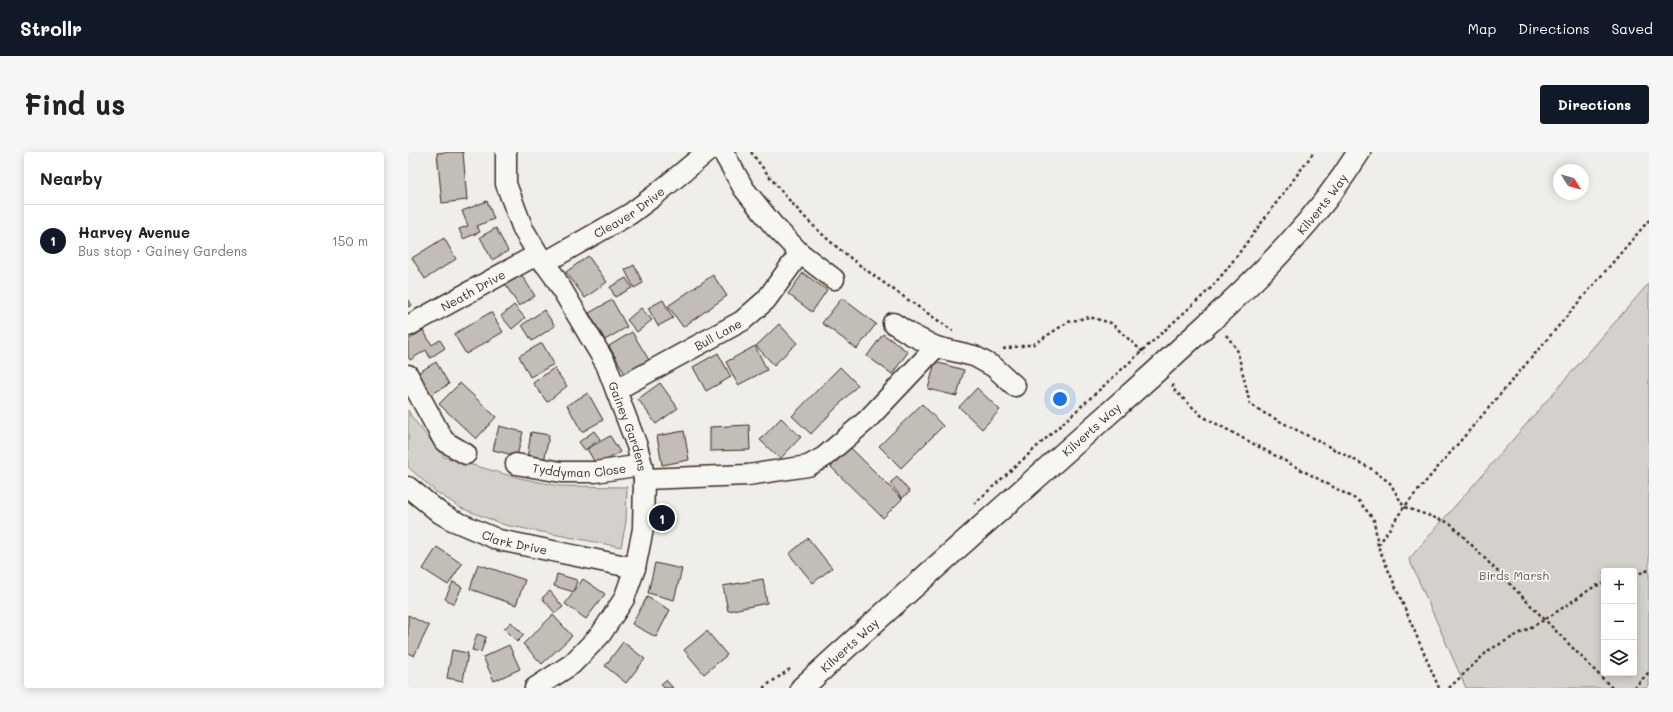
<!DOCTYPE html>
<html lang="en">
<head>
<meta charset="utf-8">
<style>
  body { margin:0; font-family:Mali,sans-serif; background:#f6f6f6; color:#202124 }
  .controls { position:absolute; right:12px; bottom:12px; display:grid; overflow:hidden; border-radius:4px; box-shadow:0 2px 10px #0003 }
  .controls button { width:36px; height:36px; display:grid; place-items:center; padding:0; border:0; border-bottom:1px solid #e0e0e0; background:#fff; color:#202124; font:20px sans-serif }
  .compass { position:absolute; left:1145px; top:12px; width:36px; height:36px; border-radius:50%; background:#fff; box-shadow:0 2px 10px #0003; rotate:127deg }
  .you { position:absolute; left:652px; top:247px; width:14px; height:14px; margin:-10px; border:3px solid #fff; border-radius:50%; background:#1a73e8; box-shadow:0 0 0 6px #1a73e833 }
  .badge { display:grid; place-items:center; width:26px; height:26px; border-radius:50%; background:#111827; color:#fff; font-size:13px; font-weight:700 }
  .pin { position:absolute; translate:-50% -50%; border:2px solid #fff; box-shadow:0 1px 4px #0006 }
  .list { margin:0; padding:0; list-style:none }
  h2 { display:flex; justify-content:space-between; align-items:center; height:52px; margin:0; padding:0 16px; font-size:17px }
  h2 small { font-size:13px; font-weight:400; color:#757577 }
  .list li { display:grid; grid-template-columns:26px 1fr auto; gap:12px; align-items:center; box-sizing:border-box; height:72px; padding:0 16px; border-top:1px solid #e0e0e0 }
  .list b { display:block; font-size:15px; white-space:nowrap }
  .list p { margin:0; font-size:13px; white-space:nowrap; color:#757577 }
  .list em { font-size:13px; font-style:normal; color:#757577 }
  .icon { flex:none; width:22px; height:22px; fill:none; stroke:currentColor; stroke-width:2; stroke-linecap:round; stroke-linejoin:round }
  .map { position:relative; flex:none; width:1241px; height:536px; overflow:hidden; border-radius:4px }
  header { display:flex; align-items:center; gap:24px; box-sizing:border-box; height:56px; padding:0 20px; background:#111827; color:#fff }
  header strong { font-size:19px }
  nav { display:flex; gap:22px; margin-inline-start:auto; font-size:14px }
  .intro { display:flex; align-items:center; justify-content:space-between; box-sizing:border-box; height:96px; padding:0 24px }
  h1 { margin:0; font-size:28px }
  .button { padding:10px 18px; border-radius:4px; background:#111827; color:#fff; font-size:14px; font-weight:700 }
  main { display:flex; gap:24px; padding:0 24px }
  aside { flex:1; background:#fff; border-radius:4px; box-shadow:0 2px 10px #0003 }
  .map>svg:first-child { display:block }
  .green { fill:#d4d1cc; stroke:#887e75; fill-rule:evenodd }
  .building { fill:#c2bdb7; stroke:#3b2a1e }
  .lines { fill:none; stroke-linecap:round; stroke-linejoin:round }
  .minor-casing { stroke:#3b2a1e; stroke-width:23 }
  .secondary-casing { stroke:#3b2a1e; stroke-width:25 }
  .path { stroke:#3b2a1e; stroke-width:2.5; stroke-dasharray:3 3; stroke-linecap:butt }
  .minor { stroke:#f6f6f2; stroke-width:20 }
  .secondary { stroke:#f6f6f2; stroke-width:22 }
  .labels { text-anchor:middle; dominant-baseline:central; stroke-width:3.5; stroke-linejoin:round; paint-order:stroke }
  .street-label { font-size:12px; fill:#3b2a1e; stroke:#f6f6f2 }
  .park-label { font-size:12px; fill:#61544a; stroke:#f6f6f2 }
</style>
</head>
<body>
<header>
<strong>Strollr</strong>
<nav><a>Map</a><a>Directions</a><a>Saved</a></nav>
</header>
<div class="intro"><h1>Find us</h1><a class="button">Directions</a></div>
<main>
<aside>
<h2>Nearby<small></small></h2>
<ul class="list">
<li><span class="badge">1</span><div><b>Harvey Avenue</b><p>Bus stop · Gainey Gardens</p></div><em>150 m</em></li>
</ul>
</aside>
<div class="map">
<svg width="1241" height="536" viewBox="0 0 1241 536">
  <rect width="100%" height="100%" fill="#efeeea"/>
  <filter id="ink" filterUnits="userSpaceOnUse"><feTurbulence type="fractalNoise" baseFrequency=".025" numOctaves="2"/><feDisplacementMap in="SourceGraphic" scale="8" xChannelSelector="R" yChannelSelector="G"/><feConvolveMatrix kernelMatrix="1 2 1 2 8 2 1 2 1" color-interpolation-filters="sRGB"/></filter>
  <g filter="url(#ink)">
    <path class="green" d="M1241 131V536H1058L1001 407ZM1196 419H1226V521H1196Z
      M0 258 3 264 36 305 107 325 151 334 219 335 218 370 213 395 97 373 53 356 27 339 0 315Z"/>
    <path class="building" d="M41 0H55L59 48 34 51 29 1Z
      M79 49 86 67 69 74 72 80 55 87 51 77 60 74 54 59Z
      M88 76 100 99 84 108 72 85Z
      M36 86 48 107 17 127 4 106Z
      M180 104 199 130 177 146 158 120Z
      M226 113 235 131 226 136 217 118Z
      M395 121 419 138 404 160 380 142Z
      M113 122 127 144 111 154 97 132Z
      M305 123 319 144 275 175 260 154Z
      M218 126 224 136 207 145 202 135Z
      M434 146 468 172 449 197 414 171Z
      M0 147 4 153 0 155Z
      M204 148 219 175 197 188 181 161Z
      M255 148 265 166 250 174 240 156Z
      M106 153 117 166 104 177 93 164Z
      M233 156 244 168 229 180 219 168Z
      M136 158 147 174 124 189 114 173Z
      M83 160 95 180 58 202 46 182Z
      M371 172 389 191 366 213 348 194Z
      M15 178 24 193 32 188 37 196 22 206 18 198 2 208 0 205V188Z
      M224 180 241 208 217 222 201 194Z
      M475 182 500 200 484 222 459 204Z
      M134 191 146 212 122 225 111 204Z
      M347 194 359 218 330 233 318 210Z
      M310 201 323 225 298 239 285 215Z
      M28 210 41 232 21 244 8 222Z
      M527 210 556 218 549 244 520 237Z
      M432 215 450 233 403 282 384 264Z
      M146 216 159 234 139 250 125 231Z
      M52 231 88 265 68 287 31 252Z
      M252 231 270 256 248 272 230 247Z
      M569 236 592 258 574 277 551 255Z
      M180 241 195 268 174 280 159 253Z
      M514 252 535 274 493 316 471 294Z
      M373 266 393 285 372 307 352 288Z
      M341 273 342 298 302 299V275Z
      M91 274 115 280 109 304 85 298Z
      M186 279 192 287 177 298 171 290Z
      M276 279 281 308 254 313 249 284Z
      M123 280 141 283 136 310 119 307Z
      M202 284 212 300 189 314 179 297Z
      M442 295 494 347 475 366 423 315Z
      M489 325 502 340 494 346 482 331Z
      M400 386 424 416 405 431 381 402Z
      M29 395 54 412 40 433 15 417Z
      M247 411 274 417 266 448 240 441Z
      M70 412 117 428 108 453 62 437Z
      M149 422 169 428 166 440 146 434Z
      M175 427 197 442 178 467 157 452Z
      M355 427 359 451 320 459 315 434Z
      M45 430 54 435 46 452 37 447Z
      M142 439 155 455 147 461 134 446Z
      M239 445 262 458 248 485 224 472Z
      M0 463 21 474 6 504 0 501Z
      M145 463 164 484 134 512 115 492Z
      M103 470 116 483 109 490 96 477Z
      M299 479 319 503 296 522 276 498Z
      M69 482 78 485 73 500 64 498Z
      M215 490 237 507 218 531 197 514Z
      M101 493 112 517 86 529 75 505Z
      M44 498 60 501 55 529 39 526Z
      M258 528 265 536H256L253 532Z"/>
    <g class="lines">
      <g class="minor-casing">
        <g id="minor">
          <path id="s1" d="M98 0V32L115 77 130 102 146 124 198 212 229 294 234 313 236 327 235 377 227 416 216 447 193 482 164 512 127 536"/>
          <path d="M392 101 426 127"/>
          <path id="s2" d="M136 111 222 62 246 44 299 0"/>
          <path d="M485 171 502 182 528 195"/>
          <path id="s3" d="M0 174 130 102"/>
          <path d="M0 223 36 289 58 302"/>
          <path id="s4" d="M208 238 334 169 358 148 392 101 365 73 336 37 315 0"/>
          <path id="s5" d="M108 312 153 320H187L234 313"/>
          <path d="M236 327 340 323 400 314 416 305 459 268 528 195 566 204 586 215 607 234"/>
          <path id="s6" d="M0 335 32 361 44 368 91 388 227 416"/>
        </g>
      </g>
      <g class="secondary-casing">
        <g id="secondary">
          <path id="s7" d="M394 536C494 444 597 354 699 263 731 235 763 206 794 177 853 123 909 68 951 0"/>
        </g>
      </g>
      <path class="path" d="M343 0C367 33 394 65 424 91 462 123 504 150 545 179
        M818 183 829 197 842 252 854 260 962 316 982 331 996 355 1042 371 1204 536
        M595 197 626 192 660 170 681 165 703 171 737 202
        M765 232V237L794 264 951 349 966 368 970 394
        M566 352 801 138 819 117 906 0
        M1226 423 1241 418
        M355 536 382 517
        M1031 536 970 394 996 355 1241 68
        M1041 536 1081 498 1138 467 1187 434 1196 432
        M1226 536 1241 520"/>
      <use href="#minor" class="minor"/>
      <use href="#secondary" class="secondary"/>
    </g>
  </g>
  <g class="labels">
    <g class="street-label">
      <text stroke="none"><textPath href="#s7" startOffset="711">Kilverts Way</textPath></text>
      <text stroke="none"><textPath href="#s2" startOffset="99">Cleaver Drive</textPath></text>
      <text stroke="none"><textPath href="#s3" startOffset="74">Neath Drive</textPath></text>
      <text stroke="none"><textPath href="#s4" startOffset="116">Bull Lane</textPath></text>
      <text stroke="none"><textPath href="#s1" startOffset="305">Gainey Gardens</textPath></text>
      <text stroke="none"><textPath href="#s7" startOffset="388">Kilverts Way</textPath></text>
      <text stroke="none"><textPath href="#s5" startOffset="64">Tyddyman Close</textPath></text>
      <text stroke="none"><textPath href="#s6" startOffset="122">Clark Drive</textPath></text>
      <text stroke="none"><textPath href="#s7" startOffset="64">Kilverts Way</textPath></text>
    </g>
    <g class="park-label">
      <text x="1106" y="423">Birds Marsh</text>
    </g>
  </g>
</svg>
<div class="controls">
<button>+</button>
<button>−</button>
<button><svg class="icon" aria-label="layers" viewBox="0 0 24 24"><path d="M12 4l9 5-9 5-9-5zM3 14l9 5 9-5"/></svg></button>
</div>
<svg class="compass" viewBox="-18 -18 36 36"><path d="M0-13l5 13h-10z" fill="#e53935"/><path d="M0 13l5-13h-10z" fill="#757577"/></svg>
<div class="you"></div>
<div class="pin badge" style="left:254px;top:366px">1</div>
</div>
</main>
</body>
</html>
